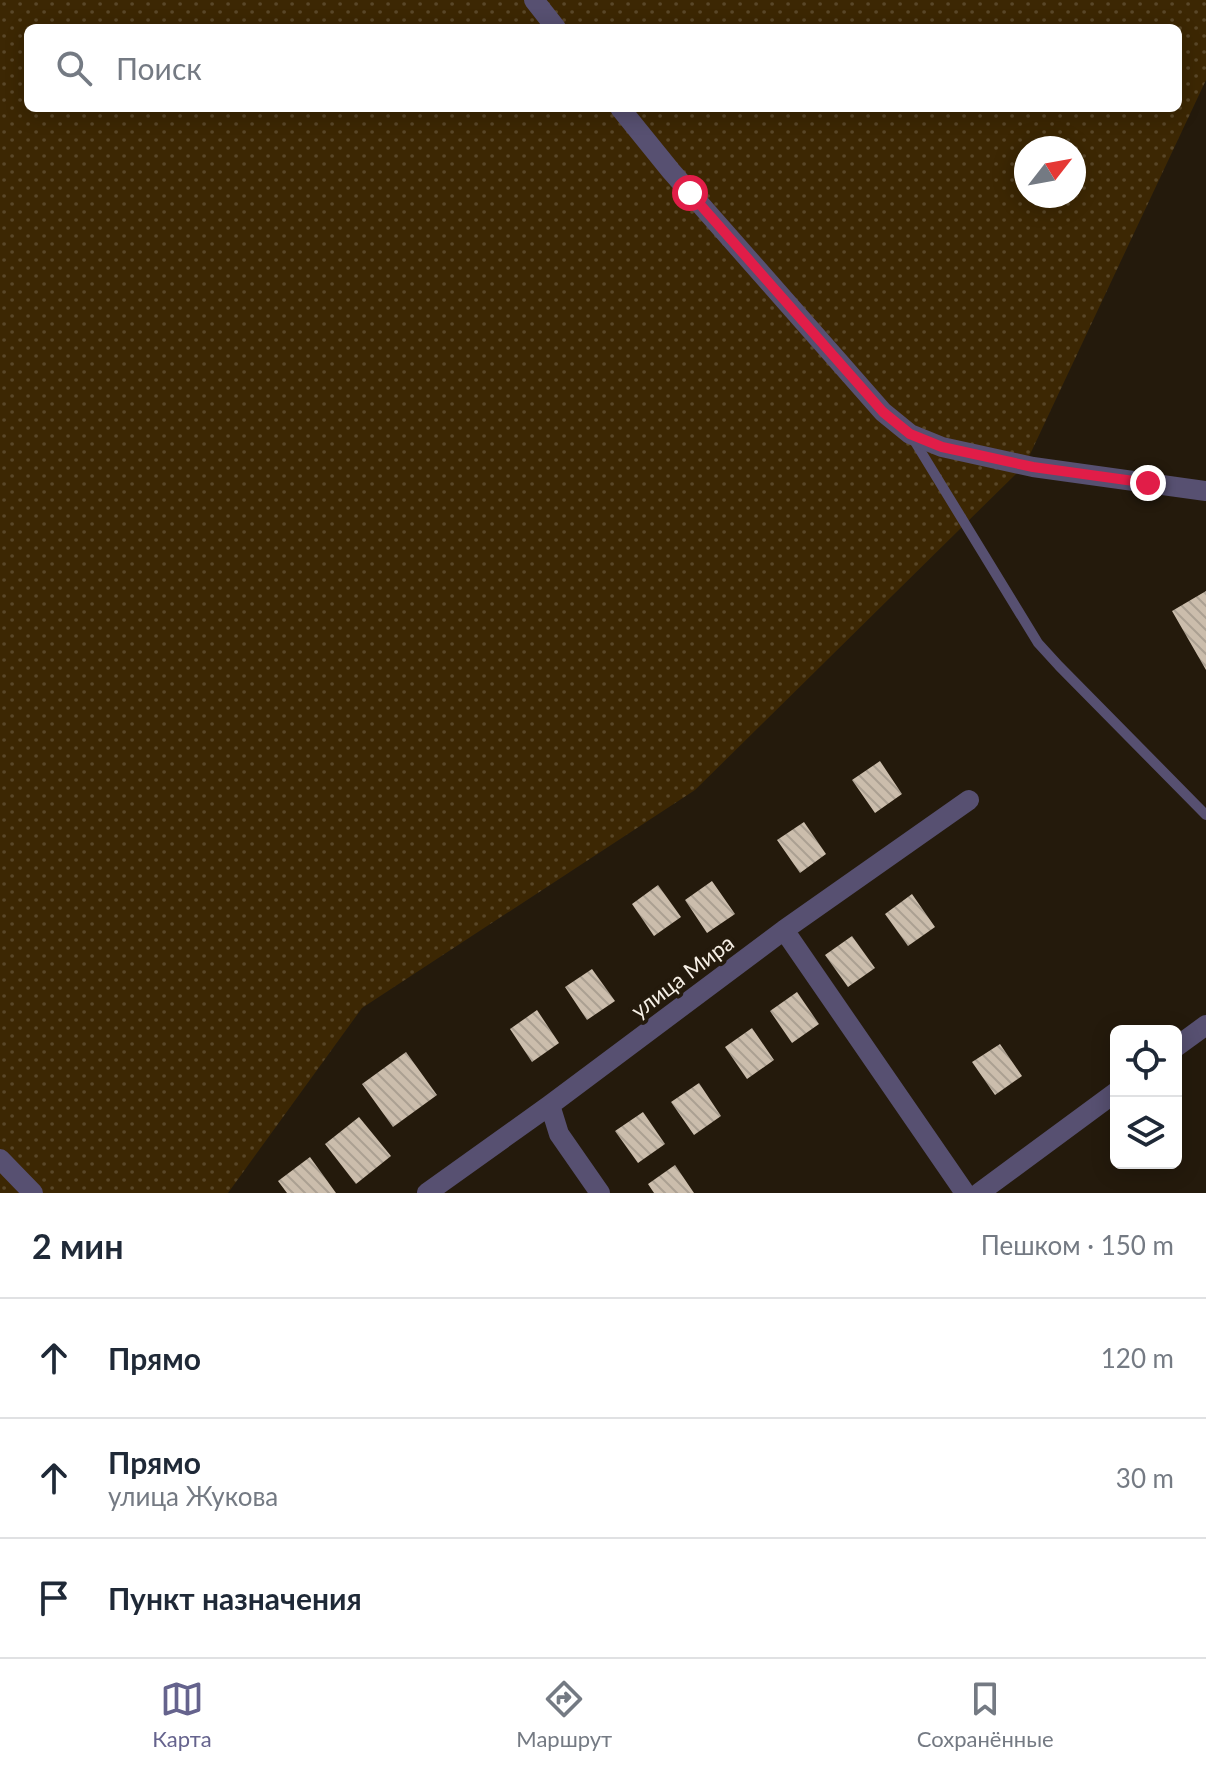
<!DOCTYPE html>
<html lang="ru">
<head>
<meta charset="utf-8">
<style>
  body { margin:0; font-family:Lato,sans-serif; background:#f6f6f7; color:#1f2937 }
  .controls { position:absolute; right:24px; bottom:24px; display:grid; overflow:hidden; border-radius:12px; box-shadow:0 4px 20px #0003 }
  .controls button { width:72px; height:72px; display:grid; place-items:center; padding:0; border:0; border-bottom:2px solid #e0e1e3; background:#fff; color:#1f2937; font:40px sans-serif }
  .compass { position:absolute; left:1014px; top:136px; width:72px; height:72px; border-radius:50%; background:#fff; box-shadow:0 4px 20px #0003; rotate:59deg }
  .stop { position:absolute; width:24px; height:24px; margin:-18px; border:6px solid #e11d48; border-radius:50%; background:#fff }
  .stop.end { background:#e11d48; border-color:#fff; box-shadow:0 2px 8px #0008 }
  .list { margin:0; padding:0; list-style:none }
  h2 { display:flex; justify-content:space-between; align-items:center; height:104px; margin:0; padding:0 32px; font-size:34px }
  h2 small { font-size:26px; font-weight:400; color:#747a83 }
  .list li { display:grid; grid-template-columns:52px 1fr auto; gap:24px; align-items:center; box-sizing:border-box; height:120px; padding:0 32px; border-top:2px solid #e0e1e3 }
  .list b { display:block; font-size:30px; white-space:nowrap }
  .list p { margin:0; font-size:26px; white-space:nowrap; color:#747a83 }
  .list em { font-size:26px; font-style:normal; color:#747a83 }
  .icon { flex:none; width:44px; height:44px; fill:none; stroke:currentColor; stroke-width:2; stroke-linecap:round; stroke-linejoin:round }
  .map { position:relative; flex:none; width:1206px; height:1193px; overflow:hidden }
  .search { position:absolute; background:#fff; box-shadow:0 4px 20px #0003; left:24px; right:24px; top:24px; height:88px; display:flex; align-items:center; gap:20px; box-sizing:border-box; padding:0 28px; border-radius:12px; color:#747a83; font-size:30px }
  .sheet { height:464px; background:#fff }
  nav { display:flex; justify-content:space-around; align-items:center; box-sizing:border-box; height:112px; border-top:2px solid #e0e1e3; background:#fff; font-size:22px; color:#747a83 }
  nav a { display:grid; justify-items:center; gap:4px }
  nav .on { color:#65638d }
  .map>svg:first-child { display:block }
  .grass { fill:url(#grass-dots); fill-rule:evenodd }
  .building { fill:url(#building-back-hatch) }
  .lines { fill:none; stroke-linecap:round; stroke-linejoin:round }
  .service { stroke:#575071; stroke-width:10 }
  .minor { stroke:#575071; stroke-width:20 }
  .route { stroke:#e11d48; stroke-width:10 }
  .labels { text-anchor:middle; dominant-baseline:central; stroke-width:8; stroke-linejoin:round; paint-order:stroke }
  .street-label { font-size:22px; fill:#f5eee4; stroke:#241a0c }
</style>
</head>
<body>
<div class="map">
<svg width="1206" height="1193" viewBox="0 0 1206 1193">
  <defs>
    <pattern id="grass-dots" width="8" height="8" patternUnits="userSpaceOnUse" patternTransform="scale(2)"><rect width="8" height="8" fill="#3c2703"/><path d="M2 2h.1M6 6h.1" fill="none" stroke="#594728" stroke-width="1.8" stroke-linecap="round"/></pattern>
    <pattern id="building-back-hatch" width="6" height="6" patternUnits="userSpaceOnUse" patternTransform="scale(2)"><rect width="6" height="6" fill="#cbbdac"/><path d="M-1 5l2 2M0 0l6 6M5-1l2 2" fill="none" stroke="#aba092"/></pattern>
  </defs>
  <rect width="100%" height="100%" fill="#241a0c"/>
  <path class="grass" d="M0 0H1206V80L1025 465 695 790 362 1008 228 1193H0ZM28 28H1178V108H28ZM1026 148H1074V196H1026Z"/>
  <path class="building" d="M1206 591V670L1172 611Z
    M880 761 902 794 875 813 852 780Z
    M804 822 826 854 800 873 777 840Z
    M712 881 735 914 707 933 685 900Z
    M658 885 681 917 654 936 632 904Z
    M912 894 935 927 908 946 885 914Z
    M852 936 875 968 848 987 825 955Z
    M592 969 615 1001 587 1020 565 987Z
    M797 992 819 1024 792 1043 770 1011Z
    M537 1010 559 1043 532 1062 510 1029Z
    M752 1028 774 1060 747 1079 725 1047Z
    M1000 1044 1022 1076 995 1095 972 1062Z
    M406 1052 437 1095 393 1127 362 1084Z
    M699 1083 721 1116 694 1135 671 1102Z
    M643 1112 665 1144 638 1163 615 1131Z
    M359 1117 391 1156 356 1184 325 1144Z
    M310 1157 336 1193H287L278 1181Z
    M675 1165 694 1193H654L648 1184Z"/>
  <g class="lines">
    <path class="service" d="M912 437 1038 643 1059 666 1206 815"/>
    <path class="minor" d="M534 0 556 28
      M620 108 671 171 883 412 910 434 942 447 1033 467 1206 491
      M784 930 965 1193
      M1176 1047 1206 1025
      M550 1105 559 1134 600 1193
      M0 1159 33 1193
      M427 1193 550 1105 784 930 969 800
      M979 1193 1116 1092"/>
  </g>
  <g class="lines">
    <path class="route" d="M690 193 883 412 910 434 942 447 1033 467 1148 483"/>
  </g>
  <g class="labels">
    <g class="street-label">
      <text transform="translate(682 976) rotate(-37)">улица Мира</text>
    </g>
  </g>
</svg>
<div class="controls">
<button><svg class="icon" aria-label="locate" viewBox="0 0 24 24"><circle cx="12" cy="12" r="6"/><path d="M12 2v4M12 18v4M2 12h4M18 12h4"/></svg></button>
<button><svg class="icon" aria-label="layers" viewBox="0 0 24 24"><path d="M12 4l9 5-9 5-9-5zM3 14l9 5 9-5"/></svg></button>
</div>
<svg class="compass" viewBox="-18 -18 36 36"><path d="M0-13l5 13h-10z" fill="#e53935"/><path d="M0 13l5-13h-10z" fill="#747a83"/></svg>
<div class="stop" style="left:690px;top:193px"></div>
<div class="stop end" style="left:1148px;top:483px"></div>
<div class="search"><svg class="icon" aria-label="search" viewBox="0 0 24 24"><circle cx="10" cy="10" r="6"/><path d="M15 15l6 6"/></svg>Поиск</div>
</div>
<section class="sheet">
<h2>2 мин<small>Пешком · 150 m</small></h2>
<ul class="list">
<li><svg class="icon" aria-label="ahead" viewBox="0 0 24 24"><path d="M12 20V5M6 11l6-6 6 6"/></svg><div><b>Прямо</b></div><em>120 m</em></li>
<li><svg class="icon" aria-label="ahead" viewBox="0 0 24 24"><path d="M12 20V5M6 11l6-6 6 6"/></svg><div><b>Прямо</b><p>улица Жукова</p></div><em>30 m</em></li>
<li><svg class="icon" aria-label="arrive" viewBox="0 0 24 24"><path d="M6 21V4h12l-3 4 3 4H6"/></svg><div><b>Пункт назначения</b></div></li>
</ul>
</section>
<nav>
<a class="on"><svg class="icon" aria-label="map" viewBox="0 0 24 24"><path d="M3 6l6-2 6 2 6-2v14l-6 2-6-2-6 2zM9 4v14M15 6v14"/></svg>Карта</a>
<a><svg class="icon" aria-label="directions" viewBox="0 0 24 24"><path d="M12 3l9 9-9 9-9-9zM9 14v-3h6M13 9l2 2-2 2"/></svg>Маршрут</a>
<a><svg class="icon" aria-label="saved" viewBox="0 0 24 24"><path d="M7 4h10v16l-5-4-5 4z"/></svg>Сохранённые</a>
</nav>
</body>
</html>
